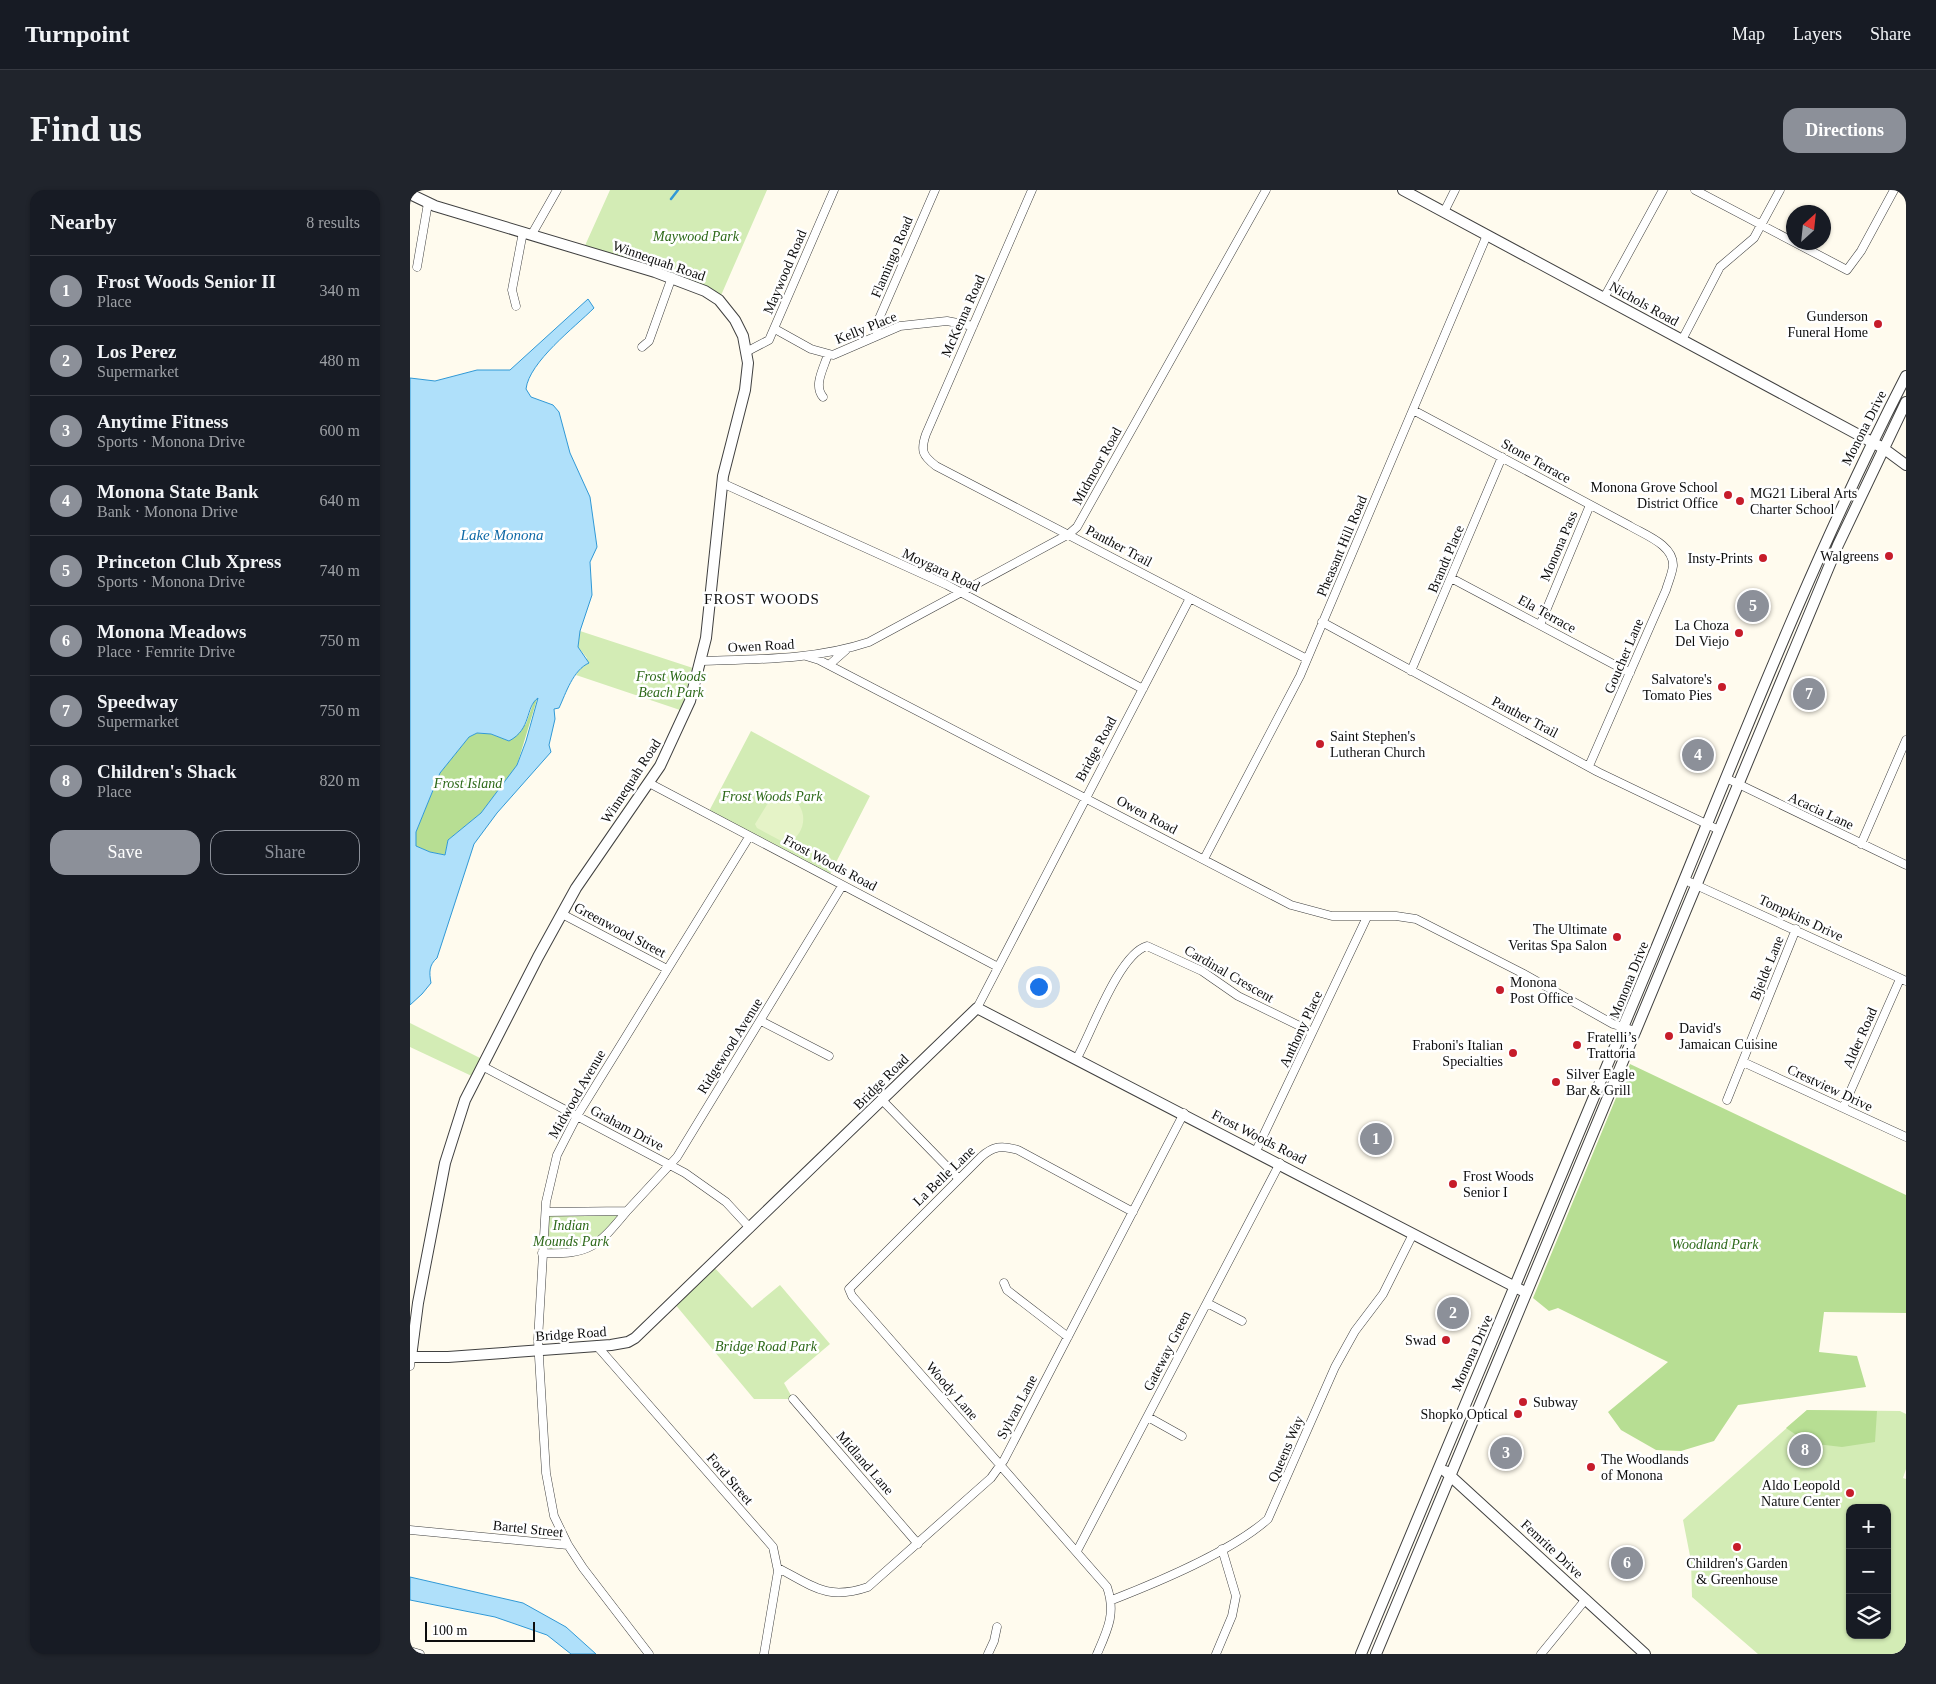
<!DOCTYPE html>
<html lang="en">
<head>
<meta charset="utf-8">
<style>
  body { margin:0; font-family:Georgia,serif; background:#20242c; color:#f1f3f6 }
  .controls { position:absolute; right:15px; bottom:15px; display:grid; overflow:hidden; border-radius:10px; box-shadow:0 1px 4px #0004 }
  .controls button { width:45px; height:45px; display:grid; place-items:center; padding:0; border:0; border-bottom:1px solid #363941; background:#171b24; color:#f1f3f6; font:25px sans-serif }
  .compass { position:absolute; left:1376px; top:15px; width:45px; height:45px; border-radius:50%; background:#171b24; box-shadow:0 1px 4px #0004; rotate:27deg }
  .scale { position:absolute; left:15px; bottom:12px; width:110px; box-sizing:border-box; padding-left:5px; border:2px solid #0d0d0d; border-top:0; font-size:14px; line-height:18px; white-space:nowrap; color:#0d0d0d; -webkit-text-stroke:4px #fff; paint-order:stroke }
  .you { position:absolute; left:628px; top:796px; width:18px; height:18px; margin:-12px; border:4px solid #fff; border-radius:50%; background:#1a73e8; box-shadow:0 0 0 8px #1a73e833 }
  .badge { display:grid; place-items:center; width:32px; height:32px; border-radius:50%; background:#8c9099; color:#fff; font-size:16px; font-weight:700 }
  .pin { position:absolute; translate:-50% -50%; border:2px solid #fff; box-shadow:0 1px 5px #0006 }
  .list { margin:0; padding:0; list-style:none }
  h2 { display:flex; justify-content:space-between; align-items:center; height:65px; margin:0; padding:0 20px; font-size:21px }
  h2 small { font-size:16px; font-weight:400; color:#9ea1a6 }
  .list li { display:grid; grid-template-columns:32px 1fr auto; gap:15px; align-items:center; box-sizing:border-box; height:70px; padding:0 20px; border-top:1px solid #363941 }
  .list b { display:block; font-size:19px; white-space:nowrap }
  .list p { margin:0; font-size:16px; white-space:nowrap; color:#9ea1a6 }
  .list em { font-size:16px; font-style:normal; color:#9ea1a6 }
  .actions { display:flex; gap:10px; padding:15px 20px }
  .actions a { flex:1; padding:11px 0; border:1px solid #8c9099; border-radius:15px; text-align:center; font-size:18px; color:#8c9099 }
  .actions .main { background:#8c9099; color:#fff }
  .icon { flex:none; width:28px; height:28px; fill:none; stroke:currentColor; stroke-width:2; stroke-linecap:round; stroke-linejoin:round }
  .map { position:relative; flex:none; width:1496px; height:1464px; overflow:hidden; border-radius:15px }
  header { display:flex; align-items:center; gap:30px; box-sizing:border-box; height:70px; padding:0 25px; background:#171b24; border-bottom:1px solid #363941 }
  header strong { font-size:24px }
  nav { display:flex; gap:28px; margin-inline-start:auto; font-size:18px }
  .intro { display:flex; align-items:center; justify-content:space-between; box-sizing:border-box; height:120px; padding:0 30px }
  h1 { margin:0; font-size:35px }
  .button { padding:12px 22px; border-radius:15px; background:#8c9099; color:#fff; font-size:18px; font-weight:700 }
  main { display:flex; gap:30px; padding:0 30px }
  aside { flex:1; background:#171b24; border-radius:15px; box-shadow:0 1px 4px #0004 }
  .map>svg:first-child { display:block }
  .green { fill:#d3ecb5; fill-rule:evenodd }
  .forest { fill:#b7de93 }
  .pitch { fill:#e5f3c7 }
  .water { fill:#afe0fa; stroke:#3199d6; fill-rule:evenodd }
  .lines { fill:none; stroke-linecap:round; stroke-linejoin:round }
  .stream { stroke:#3199d6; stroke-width:2.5 }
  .minor-casing { stroke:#404040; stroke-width:9 }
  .tertiary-casing { stroke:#404040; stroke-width:12 }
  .minor { stroke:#fff; stroke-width:8 }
  .tertiary { stroke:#fff; stroke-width:10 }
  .poi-dot { fill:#c61c2a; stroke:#fff; stroke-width:2 }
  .labels { text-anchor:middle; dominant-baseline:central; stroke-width:5; stroke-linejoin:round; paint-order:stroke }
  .park-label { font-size:14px; font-style:italic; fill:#2d6919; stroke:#fff }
  .street-label { font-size:14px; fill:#0d0d0d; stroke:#fff }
  .poi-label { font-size:14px; fill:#0d0d0d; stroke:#fff; text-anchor:end }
  .water-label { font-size:15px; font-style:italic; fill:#0f6aa7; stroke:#fff }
  .neighbourhood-label { font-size:15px; letter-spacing:1px; fill:#0d0d0d; stroke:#fff }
</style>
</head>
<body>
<header>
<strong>Turnpoint</strong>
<nav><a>Map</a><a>Layers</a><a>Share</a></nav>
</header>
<div class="intro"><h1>Find us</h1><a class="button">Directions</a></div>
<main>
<aside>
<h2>Nearby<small>8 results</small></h2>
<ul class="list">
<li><span class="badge">1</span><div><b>Frost Woods Senior II</b><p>Place</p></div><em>340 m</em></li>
<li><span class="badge">2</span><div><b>Los Perez</b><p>Supermarket</p></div><em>480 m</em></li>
<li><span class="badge">3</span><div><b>Anytime Fitness</b><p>Sports · Monona Drive</p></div><em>600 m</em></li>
<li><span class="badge">4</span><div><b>Monona State Bank</b><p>Bank · Monona Drive</p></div><em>640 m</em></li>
<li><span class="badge">5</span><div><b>Princeton Club Xpress</b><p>Sports · Monona Drive</p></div><em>740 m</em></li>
<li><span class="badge">6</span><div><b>Monona Meadows</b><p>Place · Femrite Drive</p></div><em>750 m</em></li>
<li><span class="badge">7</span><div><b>Speedway</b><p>Supermarket</p></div><em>750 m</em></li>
<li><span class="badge">8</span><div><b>Children's Shack</b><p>Place</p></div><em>820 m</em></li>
</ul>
<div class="actions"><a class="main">Save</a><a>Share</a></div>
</aside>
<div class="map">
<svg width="1496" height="1464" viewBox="0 0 1496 1464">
  <rect width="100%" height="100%" fill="#fffbee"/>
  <path class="green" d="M200 0H357L309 110 173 60Z
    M170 441 289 480 273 521 166 485 177 468 168 457Z
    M341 541 460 606 418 688 297 625Z
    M0 833 72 869 66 888 0 857Z
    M217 1021 181 1058 132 1063 136 1022Z
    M302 1075 342 1118 370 1095 420 1154 374 1193 383 1209H344L264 1113Z
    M1397 1220 1490 1221 1496 1224V1279L1493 1288 1496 1289V1464H1348L1282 1407 1281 1371 1273 1330ZM1440 1318H1477V1445H1440Z"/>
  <path class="forest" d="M128 506 107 575 71 623 38 650 35 665 20 662 6 656V642L30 583 59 547 67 543 81 544 99 551 116 534 124 511Z
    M1220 874 1496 1005V1123L1414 1122 1409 1162 1447 1166 1456 1197 1328 1215 1304 1251 1271 1261 1246 1260 1211 1240 1198 1222 1258 1172 1148 1118 1139 1121 1123 1108Z
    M1397 1220 1467 1221 1465 1252 1432 1257 1398 1253 1376 1238Z"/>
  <path class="pitch" d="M375 604C399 614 399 642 377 654L347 638 345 634 363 605Z"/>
  <path class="water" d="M178 109 184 118C165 137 119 172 116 199L121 207 143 215 149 222 160 263 180 307 187 357 180 372 182 405 170 441 168 457 179 473C163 480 156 503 149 518L144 519 145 529 139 555 141 562 87 623 64 654 27 768C19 775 19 782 21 793L12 804 0 815V188L25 191 67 180H100ZM128 508 116 551 107 575 71 623 38 650 35 665 20 662 6 656V642L30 583 59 547 67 543 81 544 99 551C122 539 115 517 128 508Z
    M0 1387 113 1413 156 1437 186 1464H161L137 1445 85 1427 0 1410Z"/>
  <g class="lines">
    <path class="stream" d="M261 9 268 0"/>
    <g class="minor-casing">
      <path id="minor" d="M622 0 516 244C510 261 513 266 526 276L897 469
        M1285 0 1437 80 1451 61 1484 0
        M1034 22 1045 0
        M122 44 147 0
        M7 77 18 13
        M1194 108 1253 0
        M106 116 102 100 113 42
        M365 139 401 159 423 165 490 136 537 131 563 136
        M467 144 468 131 525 0
        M1272 150 1310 77 1344 48 1370 0
        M232 157 239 151 262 87
        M336 162 359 150 424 0
        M413 207C403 195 414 178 418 164
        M1003 220 1220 336C1235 345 1264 355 1263 376 1262 384 1258 393 1256 400L1179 576
        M312 293 537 395 733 499
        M1041 388 1220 483
        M912 432 1188 582 1309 640
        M1130 435 1180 315
        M396 466 409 470 881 715 922 726H986L1006 729 1112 783 1203 834 1225 841
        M291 471C347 469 405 470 459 452L659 344 667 337 856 0
        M419 475 436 460
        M1001 481 1092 267
        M1316 588 1496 675
        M239 593 588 777
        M1451 654 1496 550
        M794 669 890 486 1077 45
        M1275 690 1496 791
        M152 724 257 779
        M567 818 780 408
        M351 831 419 866
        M667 868C682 841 709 764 737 756L792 781 828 806 902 842
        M1333 872 1496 947
        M72 876 275 983 316 1012 340 1038
        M472 910 549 989
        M1317 910 1386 739
        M1433 918 1490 789
        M846 961 957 727
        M136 1022 217 1021 267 967 432 696
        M132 1063C180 1065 188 1056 217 1021
        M594 1093 597 1100 658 1147
        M797 1113 832 1131
        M187 1156 363 1357 368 1381 354 1464
        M0 1176 1 1167
        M383 1209 508 1354
        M738 1227 772 1246
        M0 1340 158 1355
        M667 1361 870 973
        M368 1378C403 1396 417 1411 458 1397L581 1288 594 1270 774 923
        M702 1410C748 1392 821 1362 858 1329L925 1177 945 1141 973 1104 1003 1044
        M0 1461 10 1464
        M239 1464 173 1378 158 1355 144 1326 136 1283 128 1150 136 1012 147 965 167 926 339 647
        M578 1464 584 1451 587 1437
        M687 1464C698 1439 706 1423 697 1397L442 1106 439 1099 571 967C583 956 592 955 608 960L723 1022
        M806 1464 822 1426 826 1406 812 1359
        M1131 1464 1176 1409"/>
    </g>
    <g class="tertiary-casing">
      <path id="tertiary" d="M993 0 1473 258 1496 275
        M0 4 25 16 245 82 295 101 309 110 325 130 333 146 338 173 335 200 313 286 296 448 280 511 250 576 166 698 128 767 55 910 35 973 8 1113 1 1167
        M0 1167H38L201 1155 218 1152 225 1148 567 818 1111 1100
        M1035 1281 1235 1464
        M951 1464C1047 1231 1146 1001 1242 768 1323 573 1399 374 1496 186
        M966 1464 1428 355 1496 212"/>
    </g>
    <use href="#minor" class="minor"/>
    <use href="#tertiary" class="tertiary"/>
  </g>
  <g class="poi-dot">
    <circle cx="1468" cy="134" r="5"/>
    <circle cx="1318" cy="305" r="5"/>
    <circle cx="1330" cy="311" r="5"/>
    <circle cx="1479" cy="366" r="5"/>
    <circle cx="1353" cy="368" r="5"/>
    <circle cx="1329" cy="443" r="5"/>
    <circle cx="1312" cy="497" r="5"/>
    <circle cx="910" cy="554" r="5"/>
    <circle cx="1207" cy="747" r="5"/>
    <circle cx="1090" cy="800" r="5"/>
    <circle cx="1259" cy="846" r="5"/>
    <circle cx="1167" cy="855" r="5"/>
    <circle cx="1103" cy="863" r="5"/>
    <circle cx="1146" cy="892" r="5"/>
    <circle cx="1043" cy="994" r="5"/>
    <circle cx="1036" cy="1150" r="5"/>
    <circle cx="1113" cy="1212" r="5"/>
    <circle cx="1108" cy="1224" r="5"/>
    <circle cx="1181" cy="1277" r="5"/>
    <circle cx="1440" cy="1303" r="5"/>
    <circle cx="1327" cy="1357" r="5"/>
  </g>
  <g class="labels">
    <g class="park-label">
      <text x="286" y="46">Maywood Park</text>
      <text x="261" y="486">Frost Woods<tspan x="261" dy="16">Beach Park</tspan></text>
      <text x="58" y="593">Frost Island</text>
      <text x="362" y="606">Frost Woods Park</text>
      <text x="161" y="1035">Indian<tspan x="161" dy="16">Mounds Park</tspan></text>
      <text x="1305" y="1054">Woodland Park</text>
      <text x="356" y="1156">Bridge Road Park</text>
    </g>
    <g class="street-label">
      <text transform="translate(482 67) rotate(-67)">Flamingo Road</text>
      <text transform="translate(249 71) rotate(19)">Winnequah Road</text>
      <text transform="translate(375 82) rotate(-67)">Maywood Road</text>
      <text transform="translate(1234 114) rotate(29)">Nichols Road</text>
      <text transform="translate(553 126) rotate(-66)">McKenna Road</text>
      <text transform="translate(456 138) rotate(-22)">Kelly Place</text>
      <text transform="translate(1454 238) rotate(-63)">Monona Drive</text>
      <text transform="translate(1126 271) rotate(29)">Stone Terrace</text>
      <text transform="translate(687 276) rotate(-61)">Midmoor Road</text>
      <text transform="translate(709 356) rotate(28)">Panther Trail</text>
      <text transform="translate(932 356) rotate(-67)">Pheasant Hill Road</text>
      <text transform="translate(1149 356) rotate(-67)">Monona Pass</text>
      <text transform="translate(1036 369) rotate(-67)">Brandt Place</text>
      <text transform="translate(531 380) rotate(25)">Moygara Road</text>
      <text transform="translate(1137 424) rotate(29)">Ela Terrace</text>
      <text transform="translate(351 456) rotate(-3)">Owen Road</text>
      <text transform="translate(1214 466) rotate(-67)">Goucher Lane</text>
      <text transform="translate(1115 527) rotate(28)">Panther Trail</text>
      <text transform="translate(686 559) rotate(-62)">Bridge Road</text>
      <text transform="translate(221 591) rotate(-57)">Winnequah Road</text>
      <text transform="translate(1411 621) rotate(25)">Acacia Lane</text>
      <text transform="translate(737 625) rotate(28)">Owen Road</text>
      <text transform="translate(420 673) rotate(28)">Frost Woods Road</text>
      <text transform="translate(1391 728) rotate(25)">Tompkins Drive</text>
      <text transform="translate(210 740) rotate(28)">Greenwood Street</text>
      <text transform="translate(1357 778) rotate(-68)">Bjelde Lane</text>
      <text transform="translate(819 784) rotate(30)">Cardinal Crescent</text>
      <text transform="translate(1219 790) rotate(-68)">Monona Drive</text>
      <text transform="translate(891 839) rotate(-65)">Anthony Place</text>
      <text transform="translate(1450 848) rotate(-66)">Alder Road</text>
      <text transform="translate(320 856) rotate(-58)">Ridgewood Avenue</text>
      <text transform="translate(471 892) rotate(-45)">Bridge Road</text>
      <text transform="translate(1420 898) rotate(25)">Crestview Drive</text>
      <text transform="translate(167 904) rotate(-60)">Midwood Avenue</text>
      <text transform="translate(217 938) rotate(28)">Graham Drive</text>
      <text transform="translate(849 947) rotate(27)">Frost Woods Road</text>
      <text transform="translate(534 986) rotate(-44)">La Belle Lane</text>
      <text transform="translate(161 1144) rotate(-4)">Bridge Road</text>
      <text transform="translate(757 1161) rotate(-63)">Gateway Green</text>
      <text transform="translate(1062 1163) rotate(-66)">Monona Drive</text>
      <text transform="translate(542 1201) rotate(49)">Woody Lane</text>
      <text transform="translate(607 1217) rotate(-62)">Sylvan Lane</text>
      <text transform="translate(876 1259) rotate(-67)">Queens Way</text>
      <text transform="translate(455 1273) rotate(49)">Midland Lane</text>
      <text transform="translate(320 1289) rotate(49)">Ford Street</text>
      <text transform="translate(118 1339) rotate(6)">Bartel Street</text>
      <text transform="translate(1142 1359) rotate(43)">Femrite Drive</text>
    </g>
    <g class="poi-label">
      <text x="1458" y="126">Gunderson<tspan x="1458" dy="16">Funeral Home</tspan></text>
      <text x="1308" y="297">Monona Grove School<tspan x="1308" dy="16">District Office</tspan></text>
      <text x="1340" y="303" text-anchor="start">MG21 Liberal Arts<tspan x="1340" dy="16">Charter School</tspan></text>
      <text x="1469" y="366">Walgreens</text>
      <text x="1343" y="368">Insty-Prints</text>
      <text x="1319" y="435">La Choza<tspan x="1319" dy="16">Del Viejo</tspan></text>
      <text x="1302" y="489">Salvatore's<tspan x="1302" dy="16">Tomato Pies</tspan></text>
      <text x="920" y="546" text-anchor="start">Saint Stephen's<tspan x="920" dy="16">Lutheran Church</tspan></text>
      <text x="1197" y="739">The Ultimate<tspan x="1197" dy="16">Veritas Spa Salon</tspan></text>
      <text x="1100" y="792" text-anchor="start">Monona<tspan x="1100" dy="16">Post Office</tspan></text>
      <text x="1269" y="838" text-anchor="start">David's<tspan x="1269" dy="16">Jamaican Cuisine</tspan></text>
      <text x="1177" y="847" text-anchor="start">Fratelli’s<tspan x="1177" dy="16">Trattoria</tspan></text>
      <text x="1093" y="855">Fraboni's Italian<tspan x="1093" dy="16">Specialties</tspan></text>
      <text x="1156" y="884" text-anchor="start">Silver Eagle<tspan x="1156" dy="16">Bar &amp; Grill</tspan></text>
      <text x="1053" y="986" text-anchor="start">Frost Woods<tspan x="1053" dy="16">Senior I</tspan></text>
      <text x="1026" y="1150">Swad</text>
      <text x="1123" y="1212" text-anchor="start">Subway</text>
      <text x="1098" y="1224">Shopko Optical</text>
      <text x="1191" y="1269" text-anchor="start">The Woodlands<tspan x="1191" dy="16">of Monona</tspan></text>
      <text x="1430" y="1295">Aldo Leopold<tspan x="1430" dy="16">Nature Center</tspan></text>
      <text x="1327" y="1373" text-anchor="middle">Children's Garden<tspan x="1327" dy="16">&amp; Greenhouse</tspan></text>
    </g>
    <g class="water-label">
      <text x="92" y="345">Lake Monona</text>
    </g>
    <g class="neighbourhood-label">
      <text x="352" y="409">FROST WOODS</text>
    </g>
  </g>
</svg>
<div class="controls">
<button>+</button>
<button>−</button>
<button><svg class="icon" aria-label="layers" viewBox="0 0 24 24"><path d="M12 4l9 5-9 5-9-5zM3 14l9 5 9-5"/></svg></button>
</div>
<svg class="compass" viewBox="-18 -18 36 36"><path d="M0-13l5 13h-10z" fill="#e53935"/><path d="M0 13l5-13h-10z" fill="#9ea1a6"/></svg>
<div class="scale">100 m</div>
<div class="you"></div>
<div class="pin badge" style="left:966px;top:949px">1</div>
<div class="pin badge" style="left:1043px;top:1123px">2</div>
<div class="pin badge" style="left:1096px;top:1263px">3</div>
<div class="pin badge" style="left:1288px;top:565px">4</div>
<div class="pin badge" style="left:1343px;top:416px">5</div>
<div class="pin badge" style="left:1217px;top:1373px">6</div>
<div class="pin badge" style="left:1399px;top:504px">7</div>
<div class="pin badge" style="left:1395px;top:1260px">8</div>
</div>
</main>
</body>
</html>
